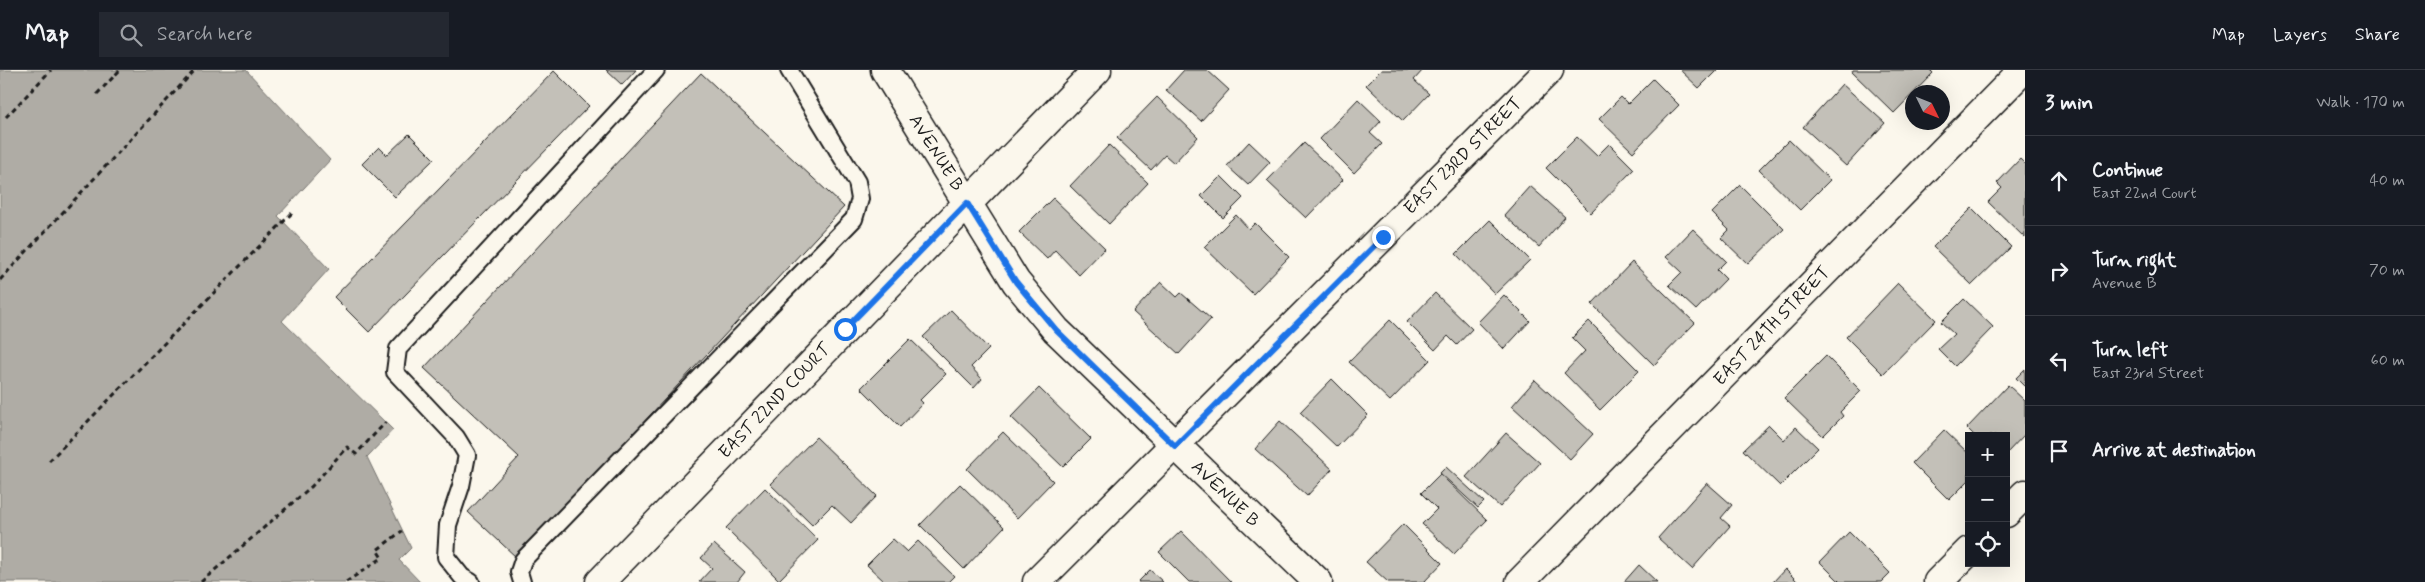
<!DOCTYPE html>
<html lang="en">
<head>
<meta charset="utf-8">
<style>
  body { margin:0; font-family:Mynerve,sans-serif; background:#242831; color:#f1f3f6 }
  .controls { position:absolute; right:15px; bottom:15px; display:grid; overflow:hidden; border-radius:0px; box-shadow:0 5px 20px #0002 }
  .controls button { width:45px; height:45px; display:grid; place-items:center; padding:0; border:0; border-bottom:1px solid #363941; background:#171b24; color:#f1f3f6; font:25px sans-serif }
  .compass { position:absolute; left:1905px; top:15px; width:45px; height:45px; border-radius:50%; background:#171b24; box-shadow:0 5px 20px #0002; rotate:133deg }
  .stop { position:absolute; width:15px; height:15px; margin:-11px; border:4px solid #1a73e8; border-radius:50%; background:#fff }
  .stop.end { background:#1a73e8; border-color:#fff; box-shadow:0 1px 5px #0008 }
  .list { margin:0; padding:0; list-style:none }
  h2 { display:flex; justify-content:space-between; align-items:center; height:65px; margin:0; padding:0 20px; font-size:21px }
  h2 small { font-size:16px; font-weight:400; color:#9ea1a6 }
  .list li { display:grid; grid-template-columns:32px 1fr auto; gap:15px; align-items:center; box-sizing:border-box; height:90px; padding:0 20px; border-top:1px solid #363941 }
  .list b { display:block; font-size:19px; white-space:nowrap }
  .list p { margin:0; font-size:16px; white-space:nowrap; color:#9ea1a6 }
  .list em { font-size:16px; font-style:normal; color:#9ea1a6 }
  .icon { flex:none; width:28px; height:28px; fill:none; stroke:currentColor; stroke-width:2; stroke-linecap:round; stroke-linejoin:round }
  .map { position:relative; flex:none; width:2025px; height:512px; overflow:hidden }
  header { display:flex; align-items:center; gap:30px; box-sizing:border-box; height:70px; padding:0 25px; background:#171b24; border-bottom:1px solid #363941 }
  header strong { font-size:24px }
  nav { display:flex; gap:28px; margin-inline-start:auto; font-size:18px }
  .search { width:350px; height:45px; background:#242831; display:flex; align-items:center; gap:12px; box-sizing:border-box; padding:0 18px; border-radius:0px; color:#9ea1a6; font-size:19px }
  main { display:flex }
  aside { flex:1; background:#171b24 }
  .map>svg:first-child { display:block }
  .water { fill:#afaca5; stroke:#74726e }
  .building { fill:#c3c0b8; stroke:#1c1c1c }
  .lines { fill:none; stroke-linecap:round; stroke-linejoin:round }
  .lane-casing { stroke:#1c1c1c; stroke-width:20 }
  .street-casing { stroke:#1c1c1c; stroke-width:31 }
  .path { stroke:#1c1c1c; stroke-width:3; stroke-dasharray:5 4; stroke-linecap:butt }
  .lane { stroke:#fbf7ec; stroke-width:16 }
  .street { stroke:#fbf7ec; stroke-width:28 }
  .route { stroke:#1a73e8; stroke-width:6 }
  .labels { text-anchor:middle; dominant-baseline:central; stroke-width:4; stroke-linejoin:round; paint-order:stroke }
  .street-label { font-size:18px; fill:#1c1c1c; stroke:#fbf7ec }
</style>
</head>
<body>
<header>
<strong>Map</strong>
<div class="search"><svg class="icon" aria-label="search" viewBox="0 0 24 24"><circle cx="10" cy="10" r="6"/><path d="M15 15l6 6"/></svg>Search here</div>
<nav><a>Map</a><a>Layers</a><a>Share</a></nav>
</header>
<main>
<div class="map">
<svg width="2025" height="512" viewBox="0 0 2025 512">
  <rect width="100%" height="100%" fill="#fbf7ec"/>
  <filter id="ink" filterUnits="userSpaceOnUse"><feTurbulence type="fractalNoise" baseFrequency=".02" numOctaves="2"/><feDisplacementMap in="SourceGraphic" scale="10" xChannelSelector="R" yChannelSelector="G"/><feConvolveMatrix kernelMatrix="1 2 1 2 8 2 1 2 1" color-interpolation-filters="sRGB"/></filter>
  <g filter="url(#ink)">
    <path class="water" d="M0 0H246L330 90 278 146 329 199 282 251 393 360 367 387 411 478 399 490 420 512H0Z"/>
    <path class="building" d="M606 0H636L622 15Z
      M1184 0H1207L1229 20 1201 51 1166 20Z
      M1381 0H1423L1414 10 1429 24 1403 51 1366 15Z
      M1680 0H1717L1699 18Z
      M1853 0H1930L1933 3 1894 43 1852 2Z
      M554 1 589 36 369 262 334 227Z
      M701 3 844 137 517 488 468 442 519 387 424 298Z
      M1653 9 1679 35 1633 82 1599 49 1621 27 1628 34Z
      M1842 14 1885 53 1846 96 1803 57Z
      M1157 27 1198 67 1174 93 1165 85 1151 100 1117 68Z
      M1358 29 1381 51 1370 63 1382 74 1354 103 1320 69Z
      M409 64 434 89 395 127 362 94 379 77 387 85Z
      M1577 67 1597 86 1609 74 1634 99 1591 143 1546 98Z
      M1789 70 1830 110 1800 140 1759 100Z
      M1249 72 1270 92 1248 115 1227 96Z
      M1304 73 1343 110 1306 148 1267 111Z
      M1109 75 1148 113 1109 154 1070 116Z
      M2020 89 2025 94V168L1988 132 2002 118 1997 113Z
      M1221 106 1243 128 1223 148 1201 126Z
      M1740 115 1784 159 1748 194 1721 168 1729 160 1712 143Z
      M1530 116 1565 147 1539 177 1504 145Z
      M1053 128 1105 178 1079 205 1055 180 1047 189 1019 162Z
      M1972 138 2011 177 1972 215 1933 177Z
      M1236 145 1249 159 1255 153 1289 187 1253 224 1204 177Z
      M1490 150 1530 190 1495 224 1456 184Z
      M1693 159 1726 191 1717 200 1726 209 1696 240 1669 215 1682 202 1666 187Z
      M1632 192 1695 253 1654 295 1592 234Z
      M1161 212 1177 227 1181 223 1211 249 1179 284 1133 242Z
      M1898 213 1936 250 1883 304 1846 267Z
      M1435 223 1472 259 1457 275 1448 266 1435 280 1407 252Z
      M1504 225 1530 251 1504 279 1478 252Z
      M1964 229 1993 257 1955 296 1938 279 1954 264 1941 252Z
      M951 240 989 279 971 297 982 309 974 318 923 267Z
      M1390 250 1430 290 1390 331 1349 292Z
      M1589 251 1639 301 1600 340 1564 303 1585 281 1572 268Z
      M910 269 946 304 920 330 923 333 900 357 861 318Z
      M1826 286 1861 321 1840 342 1843 346 1823 366 1784 328Z
      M2025 299V317L2016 308Z
      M1332 309 1368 345 1337 377 1300 342Z
      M1535 310 1593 364 1570 389 1512 336Z
      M2008 315 2025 331V364L2006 384V366H1975L1967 358Z
      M1039 318 1091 369 1063 397 1011 347Z
      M1280 351 1332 399 1307 426 1255 379Z
      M1769 355 1784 370 1796 357 1818 378 1780 416 1743 380Z
      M1944 360 1969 384V410L1949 430 1912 393Z
      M1003 362 1053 411 1017 448 967 399Z
      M1506 363 1540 393 1500 437 1466 407Z
      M816 367 877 426 851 453 832 435 812 455 770 414Z
      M1446 397 1484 432 1478 438 1440 403Z
      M1440 404 1487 450 1454 484 1422 454 1437 439 1421 423Z
      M1707 413 1732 435 1721 448 1730 456 1692 499 1658 468Z
      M960 414 1004 457 964 499 920 455Z
      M765 418 818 470 779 510 726 458Z
      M1403 454 1442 493 1424 512H1388L1366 492Z
      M1181 461 1231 512H1189L1159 482Z
      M1849 462 1890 503 1881 512H1840L1820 492Z
      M893 469 907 482 918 471 954 506 948 512H885L867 495Z
      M714 474 745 502 737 512H699L712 498 701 488Z
      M1639 495 1657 512H1624Z
      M1785 499 1798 512H1773Z
      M1150 500 1163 512H1138Z"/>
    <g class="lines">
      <g class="lane-casing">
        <path id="lane" d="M471 512 462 507 446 487 448 455 461 416 467 385 456 367 395 302 398 279 656 0
          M522 512 519 502 523 490 854 149 860 129 857 112 789 0"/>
      </g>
      <g class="street-casing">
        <path id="street" d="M885 0 1016 212 1056 260 1318 512
          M2006 443 2025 424
          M600 512 1097 0
          M1037 512 1549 0
          M1520 512 2023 0
          M1938 512 1969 481"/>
      </g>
      <path class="path" d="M97 24 120 0
        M6 47 51 0
        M0 210 195 0
        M49 391 292 143
        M201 512 312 416 347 377 356 384 386 352
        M346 512 382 488 377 480 402 461"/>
      <use href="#lane" class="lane"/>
      <use href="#street" class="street"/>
    </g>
  </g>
  <g class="lines" filter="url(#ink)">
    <path class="route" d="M845 259 967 133 1016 212 1056 260 1175 376 1383 167"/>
  </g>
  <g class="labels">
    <g class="street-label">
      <text transform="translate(936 83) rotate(58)">AVENUE B</text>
      <text transform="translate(1463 86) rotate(-45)">EAST 23RD STREET</text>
      <text transform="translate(1772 256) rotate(-46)">EAST 24TH STREET</text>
      <text transform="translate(775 331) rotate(-46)">EAST 22ND COURT</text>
      <text transform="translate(1225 424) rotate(44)">AVENUE B</text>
    </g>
  </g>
</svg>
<div class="controls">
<button>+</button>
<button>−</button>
<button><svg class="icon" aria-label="locate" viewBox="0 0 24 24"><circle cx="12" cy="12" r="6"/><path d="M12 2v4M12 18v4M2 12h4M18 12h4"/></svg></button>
</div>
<svg class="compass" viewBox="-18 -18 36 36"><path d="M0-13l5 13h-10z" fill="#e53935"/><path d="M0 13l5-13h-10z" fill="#9ea1a6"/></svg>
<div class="stop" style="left:845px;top:259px"></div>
<div class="stop end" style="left:1383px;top:167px"></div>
</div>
<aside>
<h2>3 min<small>Walk · 170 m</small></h2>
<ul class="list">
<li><svg class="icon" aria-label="ahead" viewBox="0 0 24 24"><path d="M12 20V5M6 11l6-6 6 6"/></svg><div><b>Continue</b><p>East 22nd Court</p></div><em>40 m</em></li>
<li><svg class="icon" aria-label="right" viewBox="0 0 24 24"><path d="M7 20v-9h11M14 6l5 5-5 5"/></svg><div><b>Turn right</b><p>Avenue B</p></div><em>70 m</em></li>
<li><svg class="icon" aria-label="left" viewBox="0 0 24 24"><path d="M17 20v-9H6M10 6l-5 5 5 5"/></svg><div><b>Turn left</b><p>East 23rd Street</p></div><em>60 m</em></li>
<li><svg class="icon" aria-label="arrive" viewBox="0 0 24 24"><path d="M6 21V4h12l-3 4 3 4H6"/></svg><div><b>Arrive at destination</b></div></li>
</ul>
</aside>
</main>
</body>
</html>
